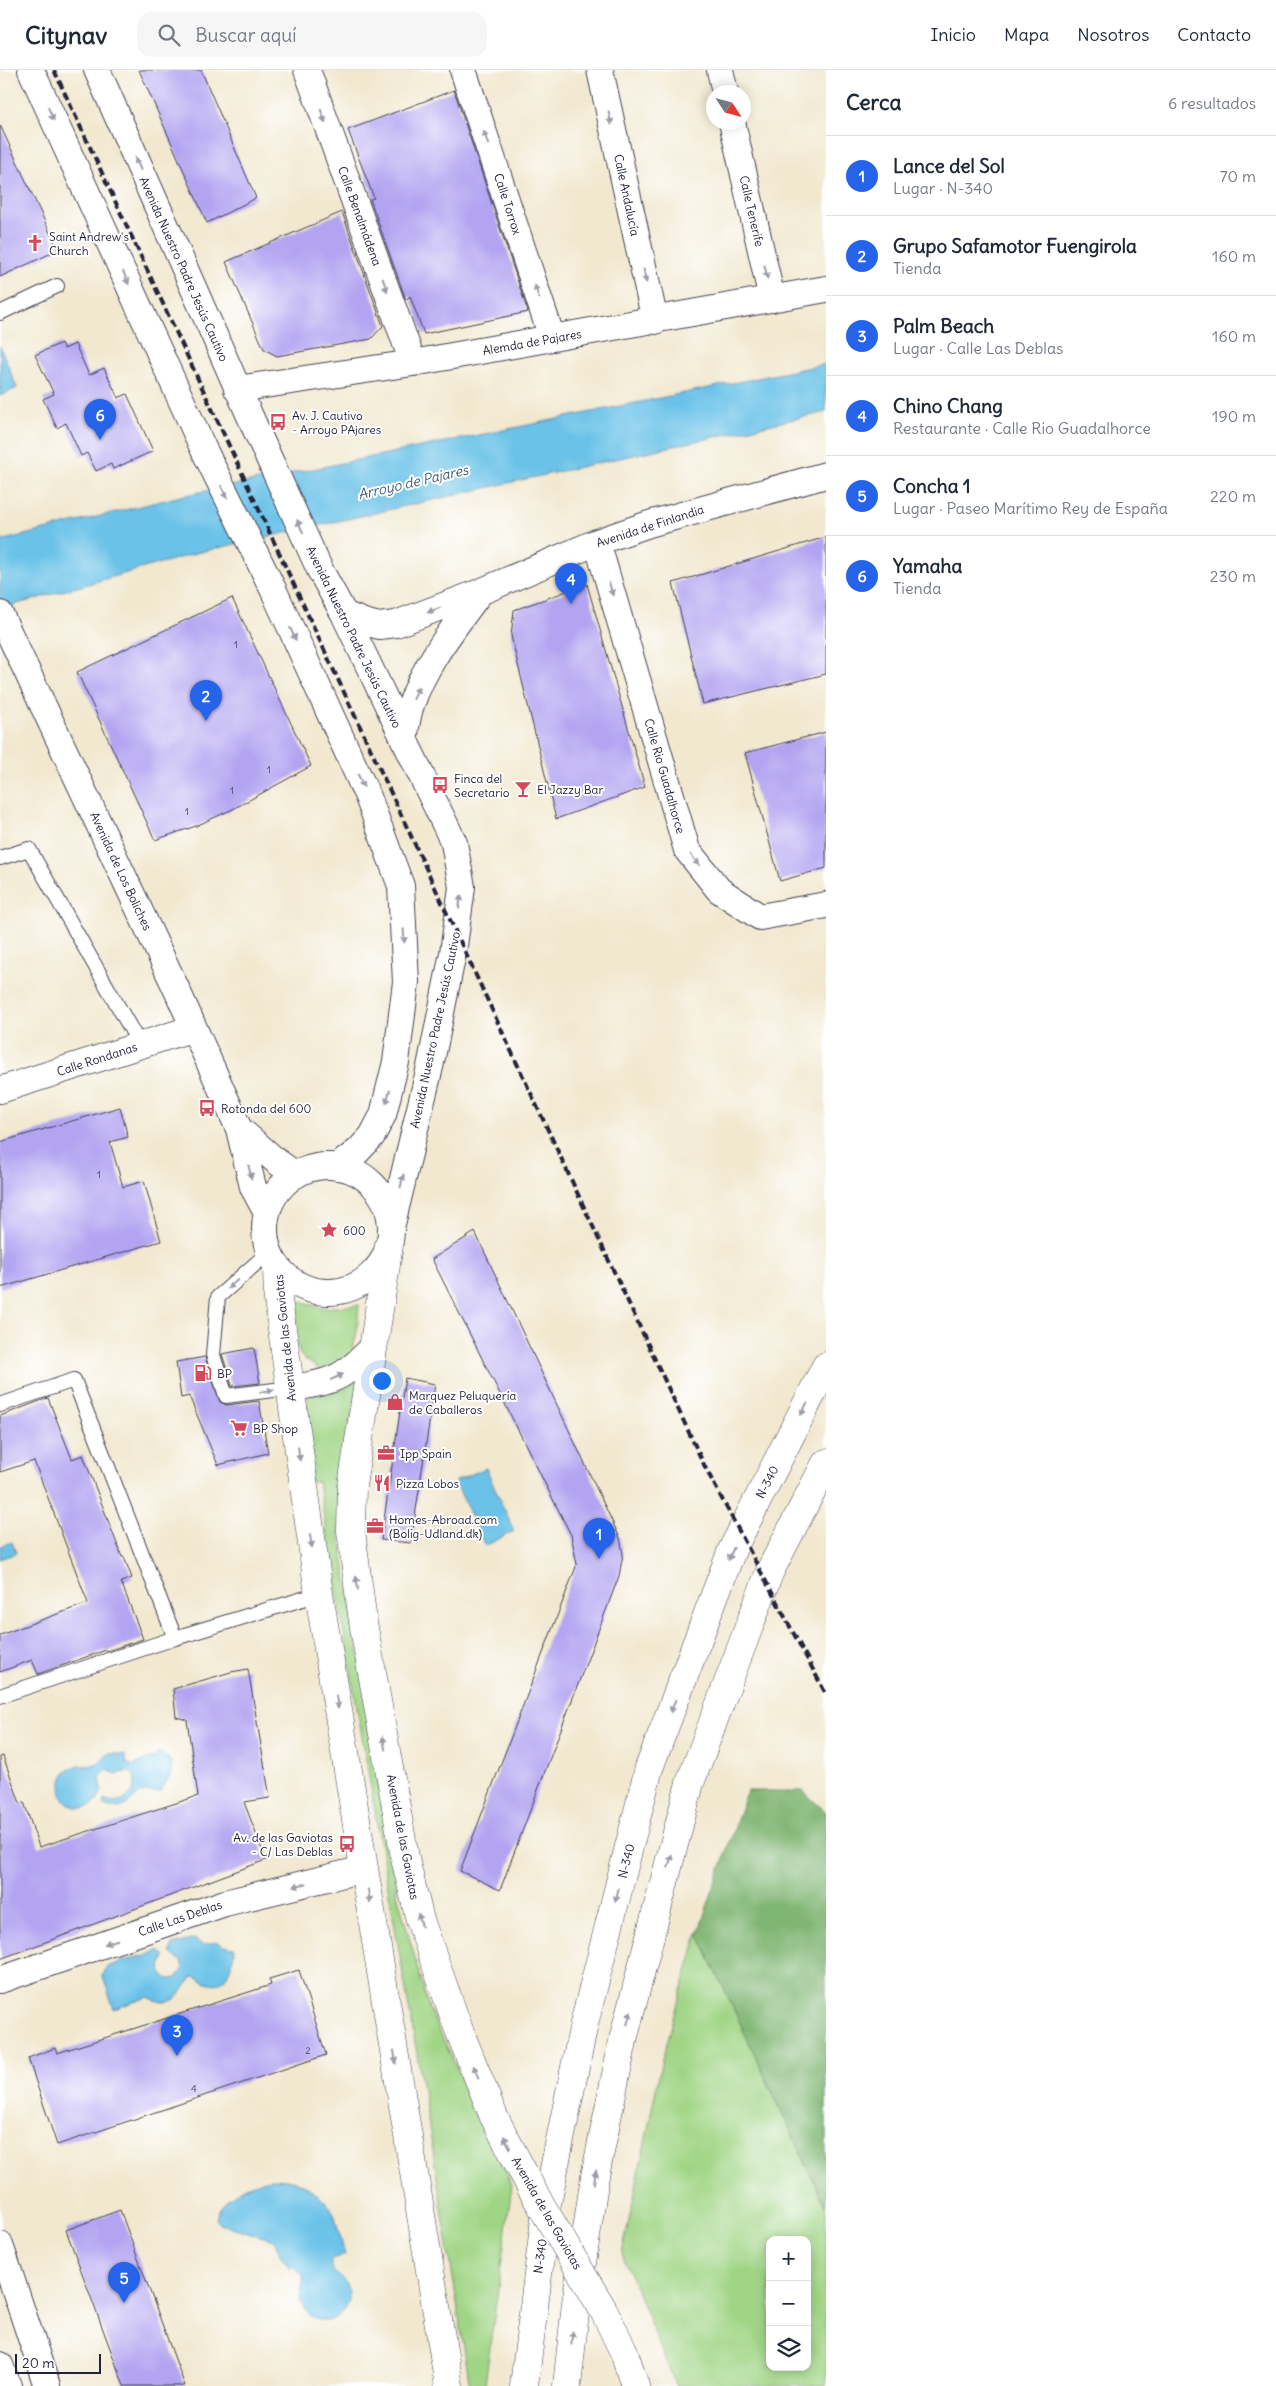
<!DOCTYPE html>
<html lang="es">
<head>
<meta charset="utf-8">
<style>
  body { margin:0; font-family:Delius,sans-serif; background:#f6f6f7; color:#1f2937 }
  .controls { position:absolute; right:15px; bottom:15px; display:grid; overflow:hidden; border-radius:10px; box-shadow:0 2px 12px #0003 }
  .controls button { width:45px; height:45px; display:grid; place-items:center; padding:0; border:0; border-bottom:1px solid #e0e1e3; background:#fff; color:#1f2937; font:25px sans-serif }
  .compass { position:absolute; left:706px; top:15px; width:45px; height:45px; border-radius:50%; background:#fff; box-shadow:0 2px 12px #0003; rotate:126deg }
  .scale { position:absolute; left:15px; bottom:12px; width:86px; box-sizing:border-box; padding-left:5px; border:2px solid #22223b; border-top:0; font-size:14px; line-height:18px; white-space:nowrap; color:#22223b; -webkit-text-stroke:4px #fff; paint-order:stroke }
  .you { position:absolute; left:381px; top:1310px; width:18px; height:18px; margin:-12px; border:4px solid #fff; border-radius:50%; background:#1a73e8; box-shadow:0 0 0 8px #1a73e833 }
  .badge { display:grid; place-items:center; width:32px; height:32px; border-radius:50%; background:#2563eb; color:#fff; font-size:16px; font-weight:700 }
  .pin { position:absolute; translate:-50% -41px; filter:drop-shadow(0 1px 2px #0008) }
  .pin::after { content:''; position:absolute; top:26px; width:18px; height:15px; background:inherit; clip-path:polygon(0 0,100% 0,50% 100%) }
  .list { margin:0; padding:0; list-style:none }
  h2 { display:flex; justify-content:space-between; align-items:center; height:65px; margin:0; padding:0 20px; font-size:21px }
  h2 small { font-size:16px; font-weight:400; color:#747a83 }
  .list li { display:grid; grid-template-columns:32px 1fr auto; gap:15px; align-items:center; box-sizing:border-box; height:80px; padding:0 20px; border-top:1px solid #e0e1e3 }
  .list b { display:block; font-size:19px; white-space:nowrap }
  .list p { margin:0; font-size:16px; white-space:nowrap; color:#747a83 }
  .list em { font-size:16px; font-style:normal; color:#747a83 }
  .icon { flex:none; width:28px; height:28px; fill:none; stroke:currentColor; stroke-width:2; stroke-linecap:round; stroke-linejoin:round }
  .map { position:relative; flex:none; width:826px; height:2316px; overflow:hidden }
  header { display:flex; align-items:center; gap:30px; box-sizing:border-box; height:70px; padding:0 25px; background:#fff; border-bottom:1px solid #e0e1e3 }
  header strong { font-size:24px }
  nav { display:flex; gap:28px; margin-inline-start:auto; font-size:18px }
  .search { width:350px; height:45px; background:#f6f6f7; display:flex; align-items:center; gap:12px; box-sizing:border-box; padding:0 18px; border-radius:15px; color:#747a83; font-size:19px }
  main { display:flex }
  aside { flex:1; background:#fff }
  .map>svg:first-child { display:block }
  .green { fill:#a1d586; stroke:#627c60; fill-rule:evenodd }
  .forest { fill:#80b673; stroke:#516c57 }
  .water { fill:#6ac2e8; stroke:#467292 }
  .building { fill:#b2a4f1 }
  .lines { fill:none; stroke-linecap:round; stroke-linejoin:round }
  .lane-casing { stroke:#414051; stroke-width:16 }
  .street-casing { stroke:#414051; stroke-width:28 }
  .primary-casing { stroke:#414051; stroke-width:29 }
  .lane { stroke:#fff; stroke-width:14 }
  .street { stroke:#fff; stroke-width:26 }
  .primary { stroke:#fff; stroke-width:28 }
  .rail { stroke:#22223b; stroke-width:4; stroke-dasharray:8 4; stroke-linecap:butt }
  .primary-bridge-casing { stroke:#414051; stroke-width:29; stroke-linecap:butt }
  .primary-bridge { stroke:#fff; stroke-width:28 }
  .oneway { fill:#9c9ca7 }
  .labels { text-anchor:middle; dominant-baseline:central; stroke-width:4; stroke-linejoin:round; paint-order:stroke }
  .number-label { font-size:10px; fill:#464268 }
  .street-label { font-size:12px; fill:#22223b; stroke:#fff }
  .poi-label { font-size:12px; fill:#22223b; stroke:#fff; text-anchor:start }
  .water-label { font-size:14px; font-style:italic; fill:#3b5a78; stroke:#fff }
</style>
</head>
<body>
<header>
<strong>Citynav</strong>
<div class="search"><svg class="icon" aria-label="search" viewBox="0 0 24 24"><circle cx="10" cy="10" r="6"/><path d="M15 15l6 6"/></svg>Buscar aquí</div>
<nav><a>Inicio</a><a>Mapa</a><a>Nosotros</a><a>Contacto</a></nav>
</header>
<main>
<div class="map">
<svg width="826" height="2316" viewBox="0 0 826 2316">
  <rect width="100%" height="100%" fill="#fff"/>
  <filter id="ink" filterUnits="userSpaceOnUse"><feTurbulence type="fractalNoise" baseFrequency=".02" numOctaves="2"/><feDisplacementMap in="SourceGraphic" scale="10" xChannelSelector="R" yChannelSelector="G"/><feConvolveMatrix kernelMatrix="1 2 1 2 8 2 1 2 1" color-interpolation-filters="sRGB"/></filter>
  <filter id="wash" filterUnits="userSpaceOnUse"><feTurbulence type="fractalNoise" baseFrequency=".0096" numOctaves="4" result="noise"/><feDisplacementMap in="SourceGraphic" scale="20" xChannelSelector="R" yChannelSelector="G"/><feGaussianBlur stdDeviation="1.12" result="paint"/><feColorMatrix in="noise" values="0 0 0 0 0 0 0 0 0 0 0 0 0 0 0 0 0 1.4 0 .05"/><feComposite in="paint" operator="in"/></filter>
  <g filter="url(#wash)">
    <rect width="100%" height="100%" fill="#f1e8cf"/>
    <path class="green" d="M290 1228 322 1238 359 1235C357 1253 359 1284 339 1294 333 1296 326 1298 320 1300L301 1286 297 1274Z
      M359 1309 340 1400 338 1454 397 1823 429 1939 512 2115 485 2314 483 2316H470L424 2025 318 1412H310L306 1342 308 1326 343 1319Z
      M698 1863 826 2137V2316H676L622 2184 662 1990ZM770 2170H807V2297H770Z"/>
    <path class="forest" d="M747 1721H803L826 1742V2137L698 1863Z"/>
    <path class="water" d="M0 276 17 318 0 326Z
      M826 294V342L200 482 0 539V471L181 426Z
      M486 1398 514 1461 485 1476 455 1411Z
      M12 1472 16 1483 0 1489V1476Z
      M158 1682 168 1688 172 1693 170 1706 161 1721C154 1724 148 1720 142 1723 125 1733 126 1743 103 1735L104 1729C122 1737 139 1724 134 1705L128 1701 117 1704 107 1700 100 1707 102 1720C90 1756 44 1732 68 1699 86 1692 94 1702 109 1683L125 1685 127 1693 133 1696 147 1689 155 1688Z
      M194 1869 203 1875 218 1871 223 1876 235 1878C232 1894 228 1919 207 1913 202 1912 199 1907 193 1907 178 1924 176 1941 148 1927L114 1939 103 1907 106 1897 140 1886 145 1887 159 1880 165 1886 160 1900 163 1906 169 1909 176 1908 183 1898 181 1891 170 1883 172 1875Z
      M269 2109 292 2110 314 2121 325 2132 334 2143 345 2185 332 2189V2201C373 2225 331 2271 306 2241 297 2231 300 2220 305 2208L293 2196 290 2199 281 2187 276 2171 219 2153 216 2149C222 2125 247 2115 269 2109Z"/>
    <g id="blocks">
      <path class="building" d="M139 0H201L256 128 207 153Z
        M454 20 528 242 424 264 410 226 406 230 370 129 374 128 348 60Z
        M0 55 58 180 0 207Z
        M342 142 383 256 371 269 277 286 264 279 226 192Z
        M61 273 64 279 75 274 89 305 104 298 118 328 127 324 153 381 113 399 111 394 96 401 87 383 81 386 66 353 57 358 43 329 54 324 35 285Z
        M826 467V604L703 634 673 513Z
        M587 514 645 717 556 749 511 566 514 540Z
        M232 528 311 696 233 739 196 756 155 770 77 602Z
        M826 662V798L780 811 745 683Z
        M120 1037 128 1067 110 1072 123 1117 144 1111 161 1171 0 1218V1072Z
        M475 1162 620 1468 623 1484 619 1506 500 1820 460 1801 577 1494 571 1465 432 1189Z
        M254 1278 260 1313 232 1316 222 1284Z
        M205 1287 220 1332 227 1335 259 1331 268 1383 218 1395 189 1326 181 1328 176 1292Z
        M405 1308 435 1314 411 1473 381 1470Z
        M48 1328 72 1389 83 1385 122 1487H124L132 1508 121 1512 143 1569 107 1581 106 1580 38 1604 32 1590 0 1602V1565L88 1533 34 1391 0 1402V1346Z
        M248 1599 270 1728 244 1732 266 1790 0 1889V1687L3 1686 20 1733 24 1732 39 1777 198 1726 187 1650 176 1647 173 1619 231 1602Z
        M299 1900 326 1985 57 2075 28 1988 55 1978 57 1983 271 1915 269 1909Z
        M120 2140 185 2316H124L66 2160Z"/>
    </g>
  </g>
  <g filter="url(#ink)">
    <use href="#blocks" fill-opacity="0" stroke="#414051" stroke-width="1"/>
    <g class="lines">
      <g class="lane-casing">
        <path id="lane" d="M0 243 57 216
          M0 788 29 779 140 975
          M269 1182 218 1227 213 1285 226 1326 290 1318
          M0 1335 74 1310 175 1568
          M0 1626 175 1568 319 1524"/>
      </g>
      <g class="street-casing">
        <path id="street" d="M31 0 203 378 273 519 368 727 401 816 406 912 396 992 389 1020 383 1045 372 1066 358 1081 337 1097
          M97 0 257 362 320 500 344 544 454 773 462 817 453 883 430 997 391 1158
          M307 0 413 293
          M463 0 552 268
          M600 0 655 251
          M720 0 725 22
          M732 52 772 229
          M237 319 413 293 826 219
          M597 472 687 780 719 820 760 847 826 835
          M0 544 176 918 239 1059 253 1117 267 1143
          M344 544 364 552 379 556 396 554 480 522 597 472 649 454 826 405
          M404 670C406 658 407 646 411 635 425 593 454 558 480 522
          M0 1020 194 958
          M239 1059 276 1091 296 1105
          M265 1159a63 63 0 1 1 126 0a63 63 0 1 1-126 0Z
          M290 1318C332 1313 344 1308 373 1277
          M0 1910 225 1833 364 1799
          M0 2175 47 2316
          M0 2295 8 2316"/>
      </g>
      <g class="primary-casing">
        <path id="primary" d="M389 1175 352 1416 351 1461 363 1552 406 1793 420 1850 459 1960 494 2047
          M277 1197 278 1230 319 1524 449 2316
          M624 2282 635 2316
          M524 2316 547 2133 584 1954 649 1698 732 1480 826 1296
          M567 2316 576 2233 595 2106 624 1966 690 1713 770 1501 826 1393"/>
      </g>
      <use href="#lane" class="lane"/>
      <use href="#street" class="street"/>
      <use href="#primary" class="primary"/>
      <path class="rail" d="M54 0 706 1399 826 1624"/>
      <g class="primary-bridge-casing">
        <path id="primary-bridge" d="M494 2047 535 2125 604 2241 624 2282"/>
      </g>
      <use href="#primary-bridge" class="primary-bridge"/>
    </g>
    <defs><path id="oneway-solid" d="M-6-.8H1V-3.2L6.5 0L1 3.2V.8H-6Z" transform="scale(1.25)"/></defs>
    <g class="oneway">
      <use href="#oneway-solid" transform="translate(51 44) rotate(66)"/>
      <use href="#oneway-solid" transform="translate(323 46) rotate(70)"/>
      <use href="#oneway-solid" transform="translate(610 48) rotate(78)"/>
      <use href="#oneway-solid" transform="translate(486 68) rotate(-108)"/>
      <use href="#oneway-solid" transform="translate(138 94) rotate(-114)"/>
      <use href="#oneway-solid" transform="translate(766 202) rotate(77)"/>
      <use href="#oneway-solid" transform="translate(645 206) rotate(78)"/>
      <use href="#oneway-solid" transform="translate(126 208) rotate(66)"/>
      <use href="#oneway-solid" transform="translate(385 215) rotate(70)"/>
      <use href="#oneway-solid" transform="translate(537 222) rotate(-108)"/>
      <use href="#oneway-solid" transform="translate(224 422) rotate(64)"/>
      <use href="#oneway-solid" transform="translate(300 456) rotate(-115)"/>
      <use href="#oneway-solid" transform="translate(611 519) rotate(74)"/>
      <use href="#oneway-solid" transform="translate(434 540) rotate(159)"/>
      <use href="#oneway-solid" transform="translate(293 564) rotate(65)"/>
      <use href="#oneway-solid" transform="translate(416 623) rotate(-67)"/>
      <use href="#oneway-solid" transform="translate(361 711) rotate(65)"/>
      <use href="#oneway-solid" transform="translate(695 790) rotate(51)"/>
      <use href="#oneway-solid" transform="translate(460 832) rotate(-82)"/>
      <use href="#oneway-solid" transform="translate(404 866) rotate(87)"/>
      <use href="#oneway-solid" transform="translate(388 1027) rotate(105)"/>
      <use href="#oneway-solid" transform="translate(250 1102) rotate(77)"/>
      <use href="#oneway-solid" transform="translate(402 1111) rotate(-77)"/>
      <use href="#oneway-solid" transform="translate(233 1214) rotate(138)"/>
      <use href="#oneway-solid" transform="translate(337 1307) rotate(-25)"/>
      <use href="#oneway-solid" transform="translate(267 1321) rotate(-8)"/>
      <use href="#oneway-solid" transform="translate(804 1339) rotate(117)"/>
      <use href="#oneway-solid" transform="translate(299 1384) rotate(83)"/>
      <use href="#oneway-solid" transform="translate(311 1471) rotate(81)"/>
      <use href="#oneway-solid" transform="translate(731 1484) rotate(112)"/>
      <use href="#oneway-solid" transform="translate(357 1513) rotate(-98)"/>
      <use href="#oneway-solid" transform="translate(337 1632) rotate(81)"/>
      <use href="#oneway-solid" transform="translate(673 1636) rotate(111)"/>
      <use href="#oneway-solid" transform="translate(384 1673) rotate(-100)"/>
      <use href="#oneway-solid" transform="translate(670 1791) rotate(-75)"/>
      <use href="#oneway-solid" transform="translate(300 1815) rotate(166)"/>
      <use href="#oneway-solid" transform="translate(617 1825) rotate(104)"/>
      <use href="#oneway-solid" transform="translate(369 1826) rotate(81)"/>
      <use href="#oneway-solid" transform="translate(420 1850) rotate(-107)"/>
      <use href="#oneway-solid" transform="translate(111 1872) rotate(161)"/>
      <use href="#oneway-solid" transform="translate(629 1948) rotate(-75)"/>
      <use href="#oneway-solid" transform="translate(395 1987) rotate(81)"/>
      <use href="#oneway-solid" transform="translate(476 2002) rotate(-112)"/>
      <use href="#oneway-solid" transform="translate(507 2072) rotate(-117)"/>
      <use href="#oneway-solid" transform="translate(595 2107) rotate(-80)"/>
      <use href="#oneway-solid" transform="translate(572 2268) rotate(-84)"/>
    </g>
  </g>
  <defs>
    <g id="church-bare" transform="scale(1.35)"><path d="M-1.2-6h2.4v3.5h3.3v2.4h-3.3V6h-2.4V-.1h-3.3v-2.4h3.3Z" fill="#d1495b" stroke="#fff" stroke-width="2.5" paint-order="stroke"/></g>
    <g id="bus-bare" transform="scale(1.35)"><path d="M-5-6H5V4H4V6H2V4H-2V6H-4V4H-5ZM-3.5-4V0h7V-4ZM-3.5 1.2v1.5H-2V1.2ZM2 1.2v1.5H3.5V1.2Z" fill="#d1495b" stroke="#fff" stroke-width="2.5" paint-order="stroke"/></g>
    <g id="bar-bare" transform="scale(1.35)"><path d="M-6-5H6L.8 .8V4.5H3.5V6h-7V4.5H-.8V.8Z" fill="#d1495b" stroke="#fff" stroke-width="2.5" paint-order="stroke"/></g>
    <g id="sight-bare" transform="scale(1.35)"><path d="M0-6L1.8-2.2L6-1.7L2.9 1.2L3.7 5.4L0 3.3L-3.7 5.4L-2.9 1.2L-6-1.7L-1.8-2.2Z" fill="#d1495b" stroke="#fff" stroke-width="2.5" paint-order="stroke"/></g>
    <g id="fuel-bare" transform="scale(1.35)"><path d="M-5.5-6h7V0h2V4h1.3V-2.5L3-4.5l.8-.8L6-3V5H2.5V1h-1V6h-7ZM-4.2-4.7v3.2H.2V-4.7Z" fill="#d1495b" stroke="#fff" stroke-width="2.5" paint-order="stroke"/></g>
    <g id="shop-bare" transform="scale(1.35)"><path d="M-5-2.5h2.3a2.7 3.5 0 0 1 5.4 0H5L5.5 6h-11ZM-1.5-2.5h3a1.5 2.3 0 0 0-3 0Z" fill="#d1495b" stroke="#fff" stroke-width="2.5" paint-order="stroke"/></g>
    <g id="supermarket-bare" transform="scale(1.35)"><path d="M-6-5.5h2.5l.6 2H6L4.5 2H-2.5L-4.4-4H-6ZM-1.5 3.2a1.3 1.3 0 1 0 .1 0ZM3 3.2a1.3 1.3 0 1 0 .1 0Z" fill="#d1495b" stroke="#fff" stroke-width="2.5" paint-order="stroke"/></g>
    <g id="office-bare" transform="scale(1.35)"><path d="M-6-3h4V-5.5h4V-3h4V5H-6ZM-1-4.5V-3h2v-1.5ZM-6 0V1H6V0Z" fill="#d1495b" stroke="#fff" stroke-width="2.5" paint-order="stroke"/></g>
    <g id="restaurant-bare" transform="scale(1.35)"><path d="M-5-6h1v4h1v-4h1v4h1v-4h1v5L-1.5 .5V6h-2V.5L-5-1ZM5-6V6H3V1.5H1.5Q1.5-4 5-6Z" fill="#d1495b" stroke="#fff" stroke-width="2.5" paint-order="stroke"/></g>
  </defs>
  <g fill-rule="evenodd">
    <use href="#church-bare" x="35" y="173"/>
    <use href="#bus-bare" x="278" y="352"/>
    <use href="#bus-bare" x="440" y="715"/>
    <use href="#bar-bare" x="523" y="719"/>
    <use href="#bus-bare" x="207" y="1038"/>
    <use href="#sight-bare" x="329" y="1160"/>
    <use href="#fuel-bare" x="203" y="1303"/>
    <use href="#shop-bare" x="395" y="1332"/>
    <use href="#supermarket-bare" x="239" y="1358"/>
    <use href="#office-bare" x="386" y="1383"/>
    <use href="#restaurant-bare" x="382" y="1413"/>
    <use href="#office-bare" x="375" y="1456"/>
    <use href="#bus-bare" x="347" y="1774"/>
  </g>
  <g class="labels">
    <g class="number-label">
      <text x="236" y="574">1</text>
      <text x="269" y="699">1</text>
      <text x="232" y="720">1</text>
      <text x="187" y="741">1</text>
      <text x="99" y="1104">1</text>
      <text x="308" y="1980">2</text>
      <text x="194" y="2018">4</text>
    </g>
    <g class="street-label">
      <text transform="translate(627 125) rotate(78)">Calle Andalucía</text>
      <text transform="translate(508 134) rotate(72)">Calle Torrox</text>
      <text transform="translate(752 141) rotate(77)">Calle Tenerife</text>
      <text transform="translate(360 146) rotate(70)">Calle Benalmádena</text>
      <text transform="translate(184 199) rotate(66)">Avenida Nuestro Padre Jesús Cautivo</text>
      <text transform="translate(532 272) rotate(-10)">Alemda de Pajares</text>
      <text transform="translate(650 456) rotate(-18)">Avenida de Finlandia</text>
      <text transform="translate(354 567) rotate(64)">Avenida Nuestro Padre Jesús Cautivo</text>
      <text transform="translate(665 706) rotate(74)">Calle Rio Guadalhorce</text>
      <text transform="translate(121 801) rotate(65)">Avenida de Los Boliches</text>
      <text transform="translate(435 960) rotate(-78)">Avenida Nuestro Padre Jesús Cautivo</text>
      <text transform="translate(97 989) rotate(-18)">Calle Rondanas</text>
      <text transform="translate(285 1268) rotate(-96)">Avenida de las Gaviotas</text>
      <text transform="translate(767 1412) rotate(-63)">N-340</text>
      <text transform="translate(403 1767) rotate(79)">Avenida de las Gaviotas</text>
      <text transform="translate(626 1791) rotate(-76)">N-340</text>
      <text transform="translate(180 1848) rotate(-19)">Calle Las Deblas</text>
      <text transform="translate(547 2143) rotate(60)">Avenida de las Gaviotas</text>
      <text transform="translate(540 2186) rotate(-82)">N-340</text>
    </g>
    <g class="poi-label">
      <text x="49" y="166">Saint Andrew's<tspan x="49" dy="14">Church</tspan></text>
      <text x="292" y="345">Av. J. Cautivo<tspan x="292" dy="14">- Arroyo PAjares</tspan></text>
      <text x="454" y="708">Finca del<tspan x="454" dy="14">Secretario</tspan></text>
      <text x="537" y="719">El Jazzy Bar</text>
      <text x="221" y="1038">Rotonda del 600</text>
      <text x="343" y="1160">600</text>
      <text x="217" y="1303">BP</text>
      <text x="409" y="1325">Marquez Peluquería<tspan x="409" dy="14">de Caballeros</tspan></text>
      <text x="253" y="1358">BP Shop</text>
      <text x="400" y="1383">Ipp Spain</text>
      <text x="396" y="1413">Pizza Lobos</text>
      <text x="389" y="1449">Homes-Abroad.com<tspan x="389" dy="14">(Bolig-Udland.dk)</tspan></text>
      <text x="333" y="1767" text-anchor="end">Av. de las Gaviotas<tspan x="333" dy="14">- C/ Las Deblas</tspan></text>
    </g>
    <g class="water-label">
      <text transform="translate(413 412) rotate(-13)">Arroyo de Pajares</text>
    </g>
  </g>
</svg>
<div class="controls">
<button>+</button>
<button>−</button>
<button><svg class="icon" aria-label="layers" viewBox="0 0 24 24"><path d="M12 4l9 5-9 5-9-5zM3 14l9 5 9-5"/></svg></button>
</div>
<svg class="compass" viewBox="-18 -18 36 36"><path d="M0-13l5 13h-10z" fill="#e53935"/><path d="M0 13l5-13h-10z" fill="#747a83"/></svg>
<div class="scale">20 m</div>
<div class="you"></div>
<div class="pin badge" style="left:599px;top:1489px">1</div>
<div class="pin badge" style="left:206px;top:651px">2</div>
<div class="pin badge" style="left:177px;top:1986px">3</div>
<div class="pin badge" style="left:571px;top:534px">4</div>
<div class="pin badge" style="left:124px;top:2233px">5</div>
<div class="pin badge" style="left:100px;top:370px">6</div>
</div>
<aside>
<h2>Cerca<small>6 resultados</small></h2>
<ul class="list">
<li><span class="badge">1</span><div><b>Lance del Sol</b><p>Lugar · N-340</p></div><em>70 m</em></li>
<li><span class="badge">2</span><div><b>Grupo Safamotor Fuengirola</b><p>Tienda</p></div><em>160 m</em></li>
<li><span class="badge">3</span><div><b>Palm Beach</b><p>Lugar · Calle Las Deblas</p></div><em>160 m</em></li>
<li><span class="badge">4</span><div><b>Chino Chang</b><p>Restaurante · Calle Rio Guadalhorce</p></div><em>190 m</em></li>
<li><span class="badge">5</span><div><b>Concha 1</b><p>Lugar · Paseo Marítimo Rey de España</p></div><em>220 m</em></li>
<li><span class="badge">6</span><div><b>Yamaha</b><p>Tienda</p></div><em>230 m</em></li>
</ul>
</aside>
</main>
</body>
</html>
